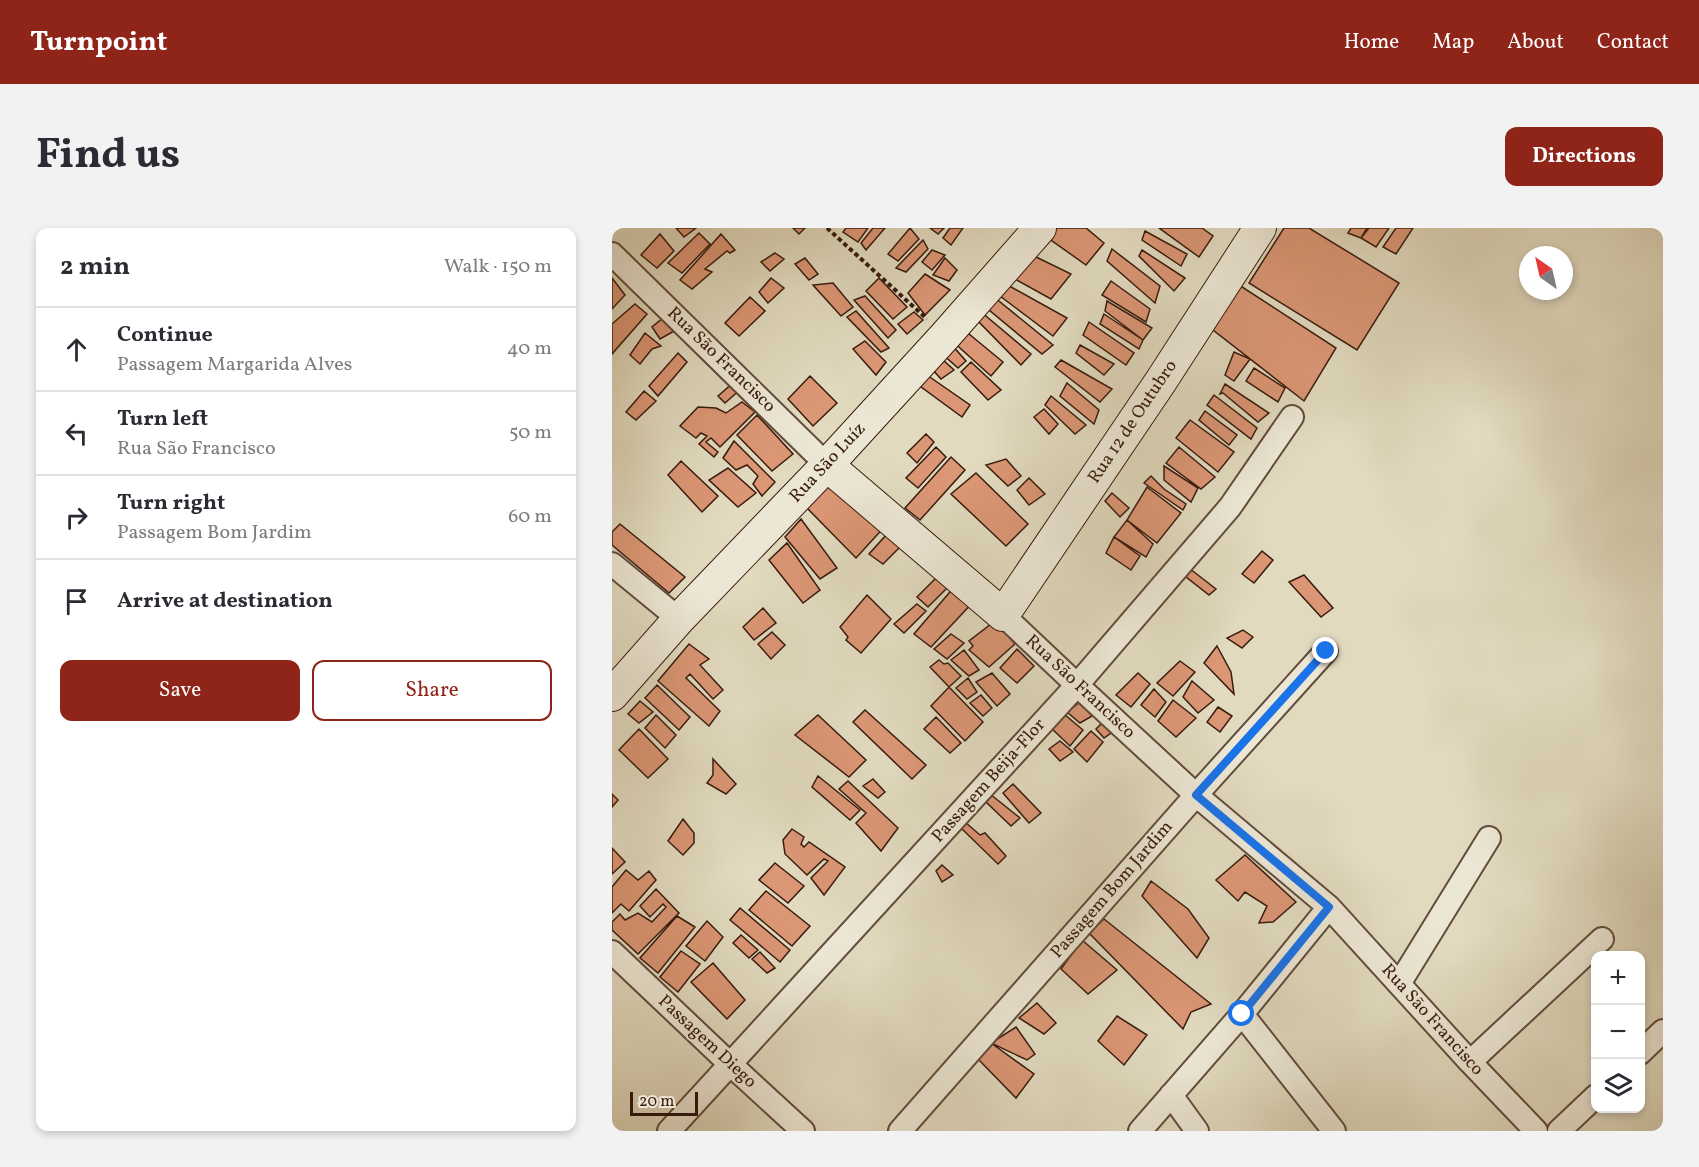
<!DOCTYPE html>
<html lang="en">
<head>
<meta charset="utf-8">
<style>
  body { margin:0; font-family:Vollkorn,serif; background:#f2f2f3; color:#2b2b33 }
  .controls { position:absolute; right:18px; bottom:18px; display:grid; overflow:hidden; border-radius:12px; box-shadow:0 3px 9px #0003 }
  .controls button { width:54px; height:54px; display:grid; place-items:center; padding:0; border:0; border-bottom:2px solid #e1e1e2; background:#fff; color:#2b2b33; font:30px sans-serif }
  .compass { position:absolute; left:907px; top:18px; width:54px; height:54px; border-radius:50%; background:#fff; box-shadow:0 3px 9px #0003; rotate:326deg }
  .scale { position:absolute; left:18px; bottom:15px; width:68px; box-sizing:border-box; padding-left:6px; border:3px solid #381b0d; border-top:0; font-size:16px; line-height:21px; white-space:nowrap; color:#381b0d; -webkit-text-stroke:4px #ece7d5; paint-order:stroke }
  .stop { position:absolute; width:18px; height:18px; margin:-14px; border:4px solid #1a73e8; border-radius:50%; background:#fff }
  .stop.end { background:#1a73e8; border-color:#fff; box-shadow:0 2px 6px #0008 }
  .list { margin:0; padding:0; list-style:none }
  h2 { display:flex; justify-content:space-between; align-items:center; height:78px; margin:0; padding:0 24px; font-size:26px }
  h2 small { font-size:20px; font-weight:400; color:#7c7c81 }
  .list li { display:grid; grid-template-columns:39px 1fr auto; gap:18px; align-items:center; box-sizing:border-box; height:84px; padding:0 24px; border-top:2px solid #e1e1e2 }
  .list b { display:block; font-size:22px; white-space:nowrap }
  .list p { margin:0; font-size:20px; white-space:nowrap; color:#7c7c81 }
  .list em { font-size:20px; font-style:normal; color:#7c7c81 }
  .actions { display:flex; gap:12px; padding:18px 24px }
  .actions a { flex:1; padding:14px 0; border:2px solid #8f2418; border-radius:12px; text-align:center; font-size:21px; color:#8f2418 }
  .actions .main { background:#8f2418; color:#fff }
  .icon { flex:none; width:33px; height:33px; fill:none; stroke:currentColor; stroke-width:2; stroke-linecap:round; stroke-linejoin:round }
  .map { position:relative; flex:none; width:1051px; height:903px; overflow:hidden; border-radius:12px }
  header { display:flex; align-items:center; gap:36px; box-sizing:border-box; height:84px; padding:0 30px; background:#8f2418; color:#fff }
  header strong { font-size:28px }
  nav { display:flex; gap:33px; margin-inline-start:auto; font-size:21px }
  .intro { display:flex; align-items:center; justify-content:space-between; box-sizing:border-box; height:144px; padding:0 36px }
  h1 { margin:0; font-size:42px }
  .button { padding:15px 27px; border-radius:12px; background:#8f2418; color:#fff; font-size:21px; font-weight:700 }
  main { display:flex; gap:36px; padding:0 36px }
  aside { flex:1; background:#fff; border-radius:12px; box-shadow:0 3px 9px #0003 }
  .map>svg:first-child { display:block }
  .building { fill:#db9675; stroke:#381b0d; stroke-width:1.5 }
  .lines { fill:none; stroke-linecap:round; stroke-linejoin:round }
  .minor-casing { stroke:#624b3a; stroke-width:26 }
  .secondary-casing { stroke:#381b0d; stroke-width:34 }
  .path { stroke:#381b0d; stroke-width:4; stroke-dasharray:4.5 3; stroke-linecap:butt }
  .minor { stroke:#ece7d5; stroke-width:22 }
  .secondary { stroke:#ece7d5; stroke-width:32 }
  .route { stroke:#1a73e8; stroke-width:8 }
  .labels { text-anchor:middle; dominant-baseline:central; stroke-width:4.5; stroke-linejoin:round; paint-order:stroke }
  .street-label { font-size:18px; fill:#381b0d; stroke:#ece7d5 }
</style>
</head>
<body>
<header>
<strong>Turnpoint</strong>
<nav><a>Home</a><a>Map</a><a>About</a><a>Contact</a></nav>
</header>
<div class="intro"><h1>Find us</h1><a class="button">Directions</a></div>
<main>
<aside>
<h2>2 min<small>Walk · 150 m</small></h2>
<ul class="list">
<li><svg class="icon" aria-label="ahead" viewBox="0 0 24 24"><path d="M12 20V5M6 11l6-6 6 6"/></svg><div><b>Continue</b><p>Passagem Margarida Alves</p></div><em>40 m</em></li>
<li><svg class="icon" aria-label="left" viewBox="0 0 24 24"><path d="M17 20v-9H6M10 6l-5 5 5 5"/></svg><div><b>Turn left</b><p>Rua São Francisco</p></div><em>50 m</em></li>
<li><svg class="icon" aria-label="right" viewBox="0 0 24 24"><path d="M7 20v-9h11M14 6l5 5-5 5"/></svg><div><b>Turn right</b><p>Passagem Bom Jardim</p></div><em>60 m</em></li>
<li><svg class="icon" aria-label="arrive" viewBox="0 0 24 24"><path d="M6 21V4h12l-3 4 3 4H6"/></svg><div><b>Arrive at destination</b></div></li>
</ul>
<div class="actions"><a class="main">Save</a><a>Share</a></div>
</aside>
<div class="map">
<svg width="1051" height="903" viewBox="0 0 1051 903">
  <rect width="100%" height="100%" fill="#e1dabf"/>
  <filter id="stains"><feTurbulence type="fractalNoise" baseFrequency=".00333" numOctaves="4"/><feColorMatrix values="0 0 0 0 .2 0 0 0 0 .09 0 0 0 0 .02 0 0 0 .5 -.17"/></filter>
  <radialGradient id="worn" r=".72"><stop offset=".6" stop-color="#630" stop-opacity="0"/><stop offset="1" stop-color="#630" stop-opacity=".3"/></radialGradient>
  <path class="building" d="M64 0H84L72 9Z
    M181 0H193L187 6Z
    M234 0H256L246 14 231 4Z
    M261 0H273L254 22 249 15Z
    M298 0 307 11 286 33 276 26Z
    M318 0H332L326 6Z
    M338 0H351L339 17 331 10Z
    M444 0H474L492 15 474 37 436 10Z
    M547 0H590L601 8 587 29Z
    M672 0H697L787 55 745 122 637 55Z
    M739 0H755L749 10 736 5Z
    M757 0H777L764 19 749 10Z
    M784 0H801L784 26 771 19Z
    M533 3 575 26 569 38 530 12Z
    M87 5 98 16 70 45 56 35Z
    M48 6 62 23 45 40 29 27Z
    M109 6 123 22 118 25 115 23 93 41 100 44 80 61 68 52Z
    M311 12 316 21 294 44 284 40Z
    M500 21 548 58 543 75 495 33Z
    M320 22 333 27 320 42 310 34Z
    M530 22 573 50 562 63 527 28Z
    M163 25 172 31 158 43 149 34Z
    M420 27 459 46 439 71 401 50Z
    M193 30 206 46 197 52 183 36Z
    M333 30 345 42 337 53 321 47Z
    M313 46 338 62 313 87 296 65Z
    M0 50 13 67 0 81Z
    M159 50 172 60 156 75 147 64Z
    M267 50 295 79 281 91 254 63Z
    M499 53 538 81 534 94 490 67Z
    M221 55 241 79 229 88 201 57Z
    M392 55 455 90 441 108 388 68Z
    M627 57 724 120 692 173 601 102Z
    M253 68 284 102 276 110 242 72Z
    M138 69 153 83 127 108 113 95Z
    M382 69 441 117 430 126 371 77Z
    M495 73 540 100 531 112 493 83Z
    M23 76 35 86 0 126V96Z
    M244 83 277 120 269 124 235 89Z
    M368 83 419 126 409 137 365 92Z
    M302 84 311 92 295 106 286 96Z
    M492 86 531 112 527 121 488 96Z
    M51 90 64 102 48 111 40 99Z
    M477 94 522 125 514 137 471 107Z
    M351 101 391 134 379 148 338 111Z
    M33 105 49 118 40 121 28 136 18 127Z
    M253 113 274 134 264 147 241 121Z
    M339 116 354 133 346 140 328 124Z
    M468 117 502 136 492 147 464 125Z
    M622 124 638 131 622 153 613 147Z
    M66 125 75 134 46 168 37 158Z
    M331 132 342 142 329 151 320 141Z
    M449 132 500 161 488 174 443 139Z
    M359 134 389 162 376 172 349 144Z
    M642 140 673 160 666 174 634 153Z
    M312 145 358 177 350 189 301 153Z
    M198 148 225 175 201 198 176 171Z
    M121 155 130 160 113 175 106 168Z
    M455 155 487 182 482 196 448 168Z
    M613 156 657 185 646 194 611 165 608 166Z
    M32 163 44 173 24 192 14 184Z
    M602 167 645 200 639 211 595 177Z
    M439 168 474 197 463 206 433 177Z
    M130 174 143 184 108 219 99 210 94 214 106 224 102 229 87 216 95 208 89 205 84 210 68 198 86 179 104 180 114 185Z
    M432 181 446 196 437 206 422 189Z
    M593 183 625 207 617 217 587 192Z
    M145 187 181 226 160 243 125 207Z
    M578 192 622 224 606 244 564 210Z
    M314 206 322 214 305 235 295 225Z
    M122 213 163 254 150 268 141 256 146 248 135 237 124 242 111 230Z
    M324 219 334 229 306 260 294 250Z
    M567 219 603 249 589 261 554 235Z
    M339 229 353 242 308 292 293 280Z
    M394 231 409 248 396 258 374 237Z
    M69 233 106 268 90 284 56 247Z
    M552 238 586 260 579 274 552 252Z
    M116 240 144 265 126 279 97 252Z
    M364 245 416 296 394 318 339 266Z
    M539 248 552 261 574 276 571 282 532 255Z
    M222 249 275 296 244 330 194 279Z
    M417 250 433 266 417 277 405 262Z
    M535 259 569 285 545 315 515 292Z
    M500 265 517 280 508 289 493 273Z
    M189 291 225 340 208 351 173 309Z
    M515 292 541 316 534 329 502 309Z
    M8 296 73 349 57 365 0 317V304Z
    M276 305 288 319 271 336 257 326Z
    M502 309 528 328 519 342 494 325Z
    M175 315 208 362 191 375 157 332Z
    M650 323 661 332 642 355 630 346Z
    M573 337 604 361 597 367 569 345Z
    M692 347 721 380 709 389 677 354Z
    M325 349 335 360 316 379 305 369Z
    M343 358 363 372 319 419 302 406Z
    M255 367 279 391 249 425 234 412 236 409 228 399Z
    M305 376 314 383 292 405 282 396Z
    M151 380 164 395 142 412 131 399Z
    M383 393 403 416 377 439 357 422 361 418 357 413Z
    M631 402 641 409 630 420 615 410Z
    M160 404 173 417 159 431 146 416Z
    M339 406 352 415 335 431 322 421Z
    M77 416 97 431 88 437 111 462 101 471 78 446 74 450 108 483 97 498 46 453Z
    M605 418 619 444 622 466 592 435Z
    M405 421 422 438 405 455 388 440Z
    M352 422 367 442 357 448 339 432Z
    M327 432 332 436 336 435 349 448 337 459 318 439Z
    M568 433 583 444 561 468 545 455Z
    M380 445 398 466 385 478 364 454Z
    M526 445 538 456 519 479 504 467Z
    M356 450 365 464 355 471 344 460Z
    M580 453 602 472 586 485 571 469Z
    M45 457 78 489 67 502 33 470Z
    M337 459 371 494 353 513 319 478Z
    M542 461 554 474 543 489 529 477Z
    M369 467 380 480 371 488 358 475Z
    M561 472 584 490 564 509 546 493Z
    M28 473 41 484 27 495 16 486Z
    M468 474 480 488 468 495 455 484Z
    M606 479 620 488 608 504 595 494Z
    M253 482 314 537 300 551 241 494Z
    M452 486 471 502 458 518 438 499Z
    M44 487 64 507 53 520 33 500Z
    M206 487 254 532 237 549 183 507Z
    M324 489 349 515 338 525 312 501Z
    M491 494 499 505 492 510 484 501Z
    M27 501 56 531 36 550 7 522Z
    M479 503 491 514 475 534 462 521Z
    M448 513 461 524 448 533 437 521Z
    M101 531 124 556 114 566 95 555 101 547Z
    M206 548 248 582 238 592 200 559Z
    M261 551 273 564 266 570 251 558Z
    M236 553 286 600 269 623 244 595 254 585 227 561Z
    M401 556 429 585 417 595 391 565Z
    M0 566 6 572 0 579Z
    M378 566 408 590 399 598 374 574Z
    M71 591 82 605V615L71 627 56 613Z
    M353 594 368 607 373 605 394 628 386 636 348 599Z
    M180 601 192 609 189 616 192 619 197 614 233 639 212 667 199 650 216 633 212 631 195 647 173 626 171 612Z
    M0 620 13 634 0 646Z
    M633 627 684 674 661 694 647 695 655 678 633 664 626 673 604 652Z
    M163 635 192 658 176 675 147 652Z
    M330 637 341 647 330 654 324 643Z
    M14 642 26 652 37 643 44 652 17 683 9 676 0 685V659Z
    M539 653 576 681 597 710 585 730 530 668Z
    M44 661 67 685 26 726 0 702V694L8 686 13 692 26 685 40 694 54 679 51 676 38 689 28 678Z
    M154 663 198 698 180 718 137 682Z
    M128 680 178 722 168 734 118 692Z
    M65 688 83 699 46 745 28 730Z
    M492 691 599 776 579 784 571 801 477 705Z
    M95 693 111 709 93 733 74 718Z
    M129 707 146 722 137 730 121 715Z
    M470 712 505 742 476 766 449 741Z
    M69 723 88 736 66 764 48 749Z
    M148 724 163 740 155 745 140 731Z
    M101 735 133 772 115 791 79 754Z
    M425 775 444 795 432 806 407 790Z
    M505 788 535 807 512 837 486 813Z
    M404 799 423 826 415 832 379 815Z
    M379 815 422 846 404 870 366 831Z"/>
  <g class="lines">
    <g class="minor-casing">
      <path id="minor" d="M0 26 215 237
        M0 336 67 391
        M391 387 465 457 584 567 717 679 858 834 924 903
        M0 724 118 836 191 903
        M787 756 877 610
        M630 786 722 903
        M1028 825 1051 803
        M858 834 990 711
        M559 867 585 903
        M57 903 465 457 618 279 680 189
        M288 903 584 567 714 423
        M528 903 630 786 717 679
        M947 903 984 868"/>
    </g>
    <g class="secondary-casing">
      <path id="secondary" d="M215 237 391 387 549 153 648 0
        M0 467 67 391 215 237 333 108 428 0"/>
    </g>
    <path class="path" d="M215 0 315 91"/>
    <use href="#minor" class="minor"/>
    <use href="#secondary" class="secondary"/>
  </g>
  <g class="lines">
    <path class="route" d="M630 786 717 679 584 567 714 423"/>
  </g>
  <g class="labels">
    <g class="street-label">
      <text transform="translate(109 132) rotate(44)">Rua São Francisco</text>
      <text transform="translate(521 194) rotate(-56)">Rua 12 de Outubro</text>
      <text transform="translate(216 235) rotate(-47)">Rua São Luíz</text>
      <text transform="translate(468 459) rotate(43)">Rua São Francisco</text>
      <text transform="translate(377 553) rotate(-48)">Passagem Beija-Flor</text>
      <text transform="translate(500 662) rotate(-49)">Passagem Bom Jardim</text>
      <text transform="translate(820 792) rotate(48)">Rua São Francisco</text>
      <text transform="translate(95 814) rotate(43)">Passagem Diego</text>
    </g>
  </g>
  <rect width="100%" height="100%" filter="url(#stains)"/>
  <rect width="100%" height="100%" fill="url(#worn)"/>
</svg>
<div class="controls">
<button>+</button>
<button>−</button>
<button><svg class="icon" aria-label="layers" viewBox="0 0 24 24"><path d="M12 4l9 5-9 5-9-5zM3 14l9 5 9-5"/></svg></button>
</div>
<svg class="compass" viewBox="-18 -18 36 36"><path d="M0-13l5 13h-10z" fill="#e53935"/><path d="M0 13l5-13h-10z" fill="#7c7c81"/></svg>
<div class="scale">20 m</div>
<div class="stop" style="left:630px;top:786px"></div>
<div class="stop end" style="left:714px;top:423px"></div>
</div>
</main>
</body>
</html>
